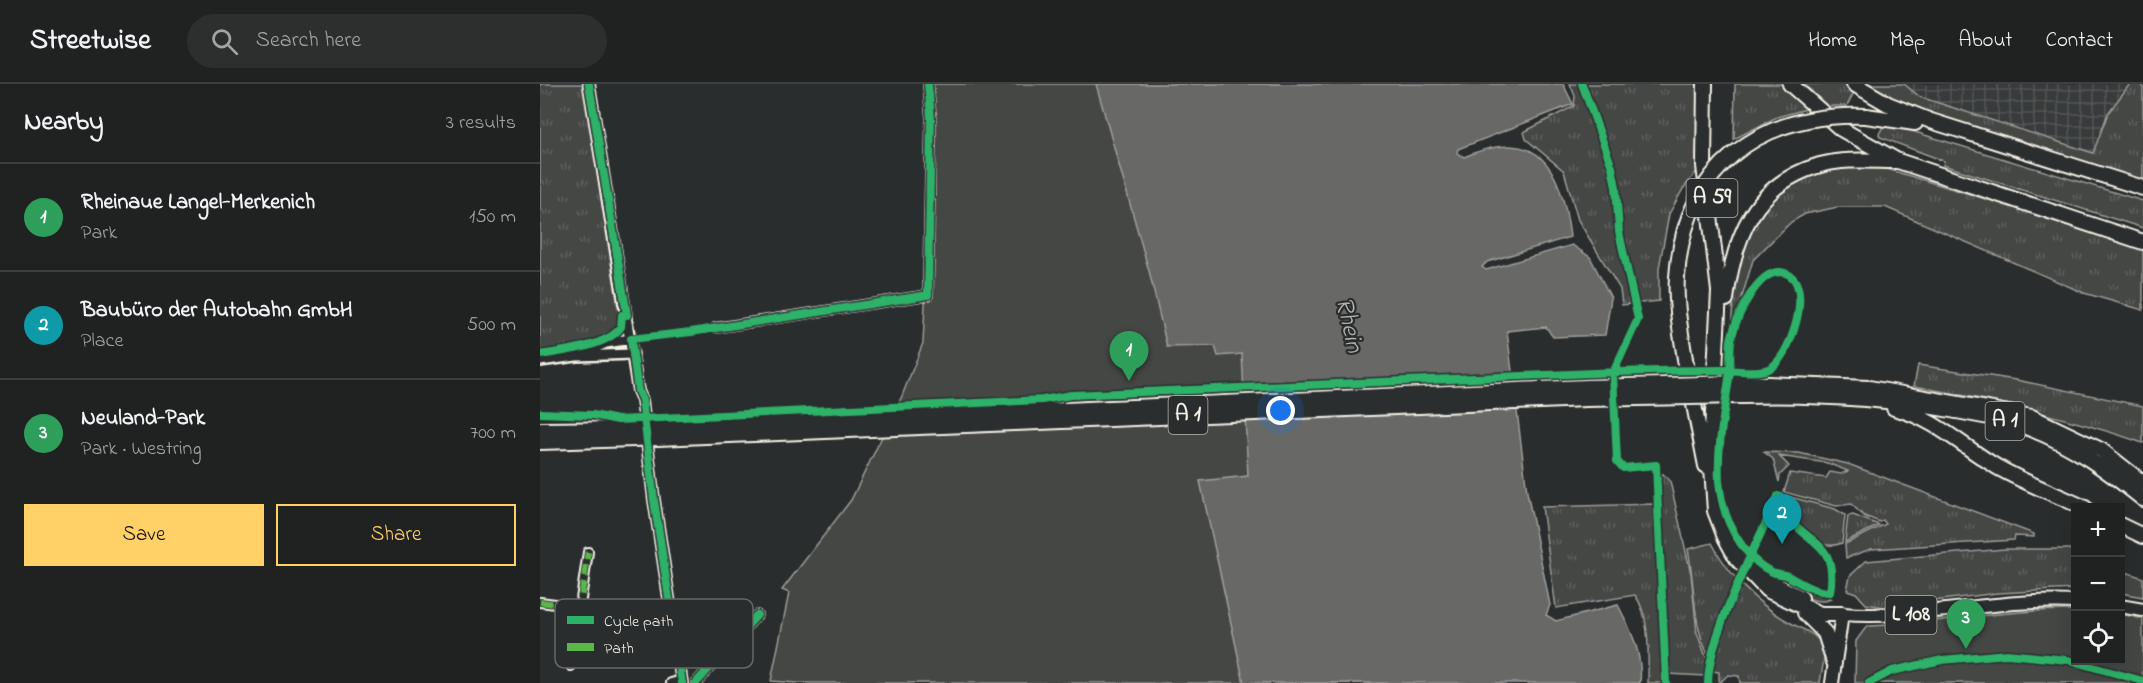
<!DOCTYPE html>
<html lang="en">
<head>
<meta charset="utf-8">
<style>
  body { margin:0; font-family:"Indie Flower",sans-serif; background:#2d2f2f; color:#f1f3f6 }
  .controls { position:absolute; right:18px; bottom:18px; display:grid; overflow:hidden; border-radius:0px; box-shadow:0 6px 24px #0002 }
  .controls button { width:54px; height:54px; display:grid; place-items:center; padding:0; border:0; border-bottom:2px solid #3d3f40; background:#202222; color:#f1f3f6; font:30px sans-serif }
  .you { position:absolute; left:741px; top:327px; width:21px; height:21px; margin:-15px; border:4px solid #fff; border-radius:50%; background:#1a73e8; box-shadow:0 0 0 9px #1a73e833 }
  .badge { display:grid; place-items:center; width:39px; height:39px; border-radius:50%; background:#ffd166; color:#fff; font-size:20px; font-weight:700 }
  .pin { position:absolute; translate:-50% -50px; filter:drop-shadow(0 2px 3px #0008) }
  .pin::after { content:''; position:absolute; top:32px; width:21px; height:18px; background:inherit; clip-path:polygon(0 0,100% 0,50% 100%) }
  .list { margin:0; padding:0; list-style:none }
  h2 { display:flex; justify-content:space-between; align-items:center; height:78px; margin:0; padding:0 24px; font-size:26px }
  h2 small { font-size:20px; font-weight:400; color:#a2a4a5 }
  .list li { display:grid; grid-template-columns:39px 1fr auto; gap:18px; align-items:center; box-sizing:border-box; height:108px; padding:0 24px; border-top:2px solid #3d3f40 }
  .list b { display:block; font-size:22px; white-space:nowrap }
  .list p { margin:0; font-size:20px; white-space:nowrap; color:#a2a4a5 }
  .list em { font-size:20px; font-style:normal; color:#a2a4a5 }
  .actions { display:flex; gap:12px; padding:18px 24px }
  .actions a { flex:1; padding:14px 0; border:2px solid #ffd166; border-radius:0px; text-align:center; font-size:21px; color:#ffd166 }
  .actions .main { background:#ffd166; color:#111 }
  .icon { flex:none; width:33px; height:33px; fill:none; stroke:currentColor; stroke-width:2; stroke-linecap:round; stroke-linejoin:round }
  .map { position:relative; flex:none; width:1603px; height:599px; overflow:hidden }
  header { display:flex; align-items:center; gap:36px; box-sizing:border-box; height:84px; padding:0 30px; background:#202222; border-bottom:2px solid #3d3f40 }
  header strong { font-size:28px }
  nav { display:flex; gap:33px; margin-inline-start:auto; font-size:21px }
  .search { width:420px; height:54px; background:#2d2f2f; display:flex; align-items:center; gap:15px; box-sizing:border-box; padding:0 21px; border-radius:33px; color:#a2a4a5; font-size:22px }
  main { display:flex }
  aside { flex:1; background:#202222 }
  .map>svg:first-child { display:block }
  .industrial { fill:url(#industrial-grid) }
  .grass { fill:url(#grass-tufts); stroke:#9c9c96; stroke-width:1.5 }
  .park { fill:#444645; stroke:#9c9c96; stroke-width:1.5 }
  .water { fill:#676866; stroke:#9f9f9a; stroke-width:1.5 }
  .pier { fill:#2a2d2e }
  .lines { fill:none; stroke-linecap:round; stroke-linejoin:round }
  .minor-casing { stroke:#f4f1e8; stroke-width:12 }
  .tertiary-casing { stroke:#f4f1e8; stroke-width:14 }
  .primary-casing { stroke:#f4f1e8; stroke-width:16 }
  .motorway-casing { stroke:#f4f1e8; stroke-width:18 }
  .minor { stroke:#2a2d2e; stroke-width:8 }
  .tertiary { stroke:#2a2d2e; stroke-width:9 }
  .primary { stroke:#2a2d2e; stroke-width:12 }
  .motorway { stroke:#2a2d2e; stroke-width:14 }
  .motorway-bridge-casing { stroke:#f4f1e8; stroke-width:18; stroke-linecap:butt }
  .motorway-bridge { stroke:#2a2d2e; stroke-width:14 }
  .quiet { stroke:#58b947; stroke-width:6; stroke-dasharray:12 6; stroke-linecap:butt }
  .cycleway-casing { stroke:#2a2d2e; stroke-width:11 }
  .cycleway { stroke:#2db169; stroke-width:8 }
  .labels { text-anchor:middle; dominant-baseline:central; stroke-width:4.5; stroke-linejoin:round; paint-order:stroke }
  .shield { fill:#2a2d2e; stroke:#b7b6b0; stroke-width:1.5 }
  .shield-label { font-size:22px; font-weight:bold; fill:#f4f1e8 }
  .water-label { font-size:26px; font-style:italic; fill:#b5b3ae; stroke:#2a2d2e }
  .key { fill:#2a2d2e; stroke:#676866; stroke-width:1.5 }
  .key-label { font-size:16px; fill:#f4f1e8 }
</style>
</head>
<body>
<header>
<strong>Streetwise</strong>
<div class="search"><svg class="icon" aria-label="search" viewBox="0 0 24 24"><circle cx="10" cy="10" r="6"/><path d="M15 15l6 6"/></svg>Search here</div>
<nav><a>Home</a><a>Map</a><a>About</a><a>Contact</a></nav>
</header>
<main>
<aside>
<h2>Nearby<small>3 results</small></h2>
<ul class="list">
<li><span class="badge" style="background:#2e9e5b">1</span><div><b>Rheinaue Langel-Merkenich</b><p>Park</p></div><em>150 m</em></li>
<li><span class="badge" style="background:#0f9aa8">2</span><div><b>Baubüro der Autobahn GmbH</b><p>Place</p></div><em>500 m</em></li>
<li><span class="badge" style="background:#2e9e5b">3</span><div><b>Neuland-Park</b><p>Park · Westring</p></div><em>700 m</em></li>
</ul>
<div class="actions"><a class="main">Save</a><a>Share</a></div>
</aside>
<div class="map">
<svg width="1603" height="599" viewBox="0 0 1603 599">
  <defs>
    <pattern id="industrial-grid" width="8" height="8" patternUnits="userSpaceOnUse" patternTransform="scale(1.5)"><rect width="8" height="8" fill="#373a3a"/><path d="M0 4h8M4 0v8" fill="none" stroke="#555756"/></pattern>
    <pattern id="grass-tufts" width="24" height="20" patternUnits="userSpaceOnUse" patternTransform="scale(1.5)"><rect width="24" height="20" fill="#444645"/><path d="M3 7l-1-3M5 7V3M7 7l1-3M15 17l-1-3M17 17v-4M19 17l1-3" fill="none" stroke="#606160"/></pattern>
  </defs>
  <rect width="100%" height="100%" fill="#2a2d2e"/>
  <filter id="ink" filterUnits="userSpaceOnUse"><feTurbulence type="fractalNoise" baseFrequency=".0167" numOctaves="2"/><feDisplacementMap in="SourceGraphic" scale="12" xChannelSelector="R" yChannelSelector="G"/><feConvolveMatrix kernelMatrix="1 2 1 2 8 2 1 2 1" color-interpolation-filters="sRGB"/></filter>
  <g filter="url(#ink)">
    <path class="industrial" d="M1345 0H1603V89L1387 27Z"/>
    <path class="grass" d="M0 0H42L81 230 79 243 48 259 0 267Z
      M1030 0H1160L1158 86 1143 105 1129 130 1119 184V217L1082 221 1080 205 1038 136 1024 87 986 55 984 48 1034 22 1035 12Z
      M1195 0H1241L1266 25 1237 33 1194 55Z
      M1264 0H1305L1314 8 1307 22H1287Z
      M1324 0H1364L1380 13 1553 69 1568 29 1590 0H1603V99L1387 31 1337 9Z
      M1345 39 1603 117V144L1403 81 1404 77 1340 53 1339 50Z
      M1308 82 1347 85 1603 163V226L1544 209 1345 123H1298L1265 130 1251 138 1213 176 1191 250C1194 164 1212 96 1308 82Z
      M1378 281 1476 296 1603 322V359C1528 333 1452 316 1374 302Z
      M1224 368 1259 369 1308 380 1494 450V453L1475 452 1474 456 1331 465 1306 474 1305 460 1346 440 1343 436 1340 438 1324 432 1311 420 1296 422 1244 408 1250 389 1286 394 1290 388 1301 390 1308 387 1287 379 1239 372 1249 382 1240 391 1239 398 1233 375Z
      M1117 389 1123 390 1130 397 1151 490 1157 549 1169 581 1166 592 1127 590Z
      M1184 408C1196 463 1219 479 1265 504 1274 508 1285 508 1291 515 1267 527 1216 480 1203 461 1194 446 1188 431 1183 414Z
      M1243 411 1295 425 1305 431 1302 459C1276 470 1244 436 1243 411Z
      M1115 420 1125 599H1108C1108 572 1111 533 1095 511L1016 524 1002 423Z
      M1313 431 1339 441 1305 458 1308 432Z
      M1172 459C1189 492 1217 520 1249 538 1261 545 1281 550 1284 567 1285 576 1281 589 1280 599H1200L1199 592 1188 591 1179 599V588L1171 587 1181 548 1200 507 1194 504 1192 508 1169 572C1152 542 1155 499 1148 465Z
      M1465 465H1529L1535 468V505L1458 509 1344 523 1326 520 1316 509 1307 506 1310 492 1326 477Z
      M1580 486 1603 494V513L1581 509Z"/>
    <path class="park" d="M387 0H741L860 599H257L231 597 249 509 242 506 311 416 362 312 383 259 387 184Z
      M1535 526 1536 576H1580L1581 530 1603 535V599H1315L1316 557 1327 542C1397 540 1466 525 1535 526Z"/>
    <path class="water" d="M556 0H1023L1033 20 918 65 917 69 924 73C998 40 1022 84 1030 153L947 178 942 183 946 186 1032 161 1050 173 1071 214 1065 251 1013 253 1006 243 967 247 987 408 1010 521 1006 531 1016 537 1078 521C1091 546 1103 570 1100 599H704L660 397 708 392 702 270 678 272 675 262 627 263 609 187Z"/>
    <path class="pier" d="M975 290 980 325 702 337 701 302Z"/>
    <g class="lines">
      <g class="minor-casing">
        <path id="minor" d="M175 244 388 211 391 33 388 0
          M0 518 39 523
          M31 582 48 468
          M131 599 142 596
          M156 599 217 531"/>
      </g>
      <g class="tertiary-casing">
        <path id="tertiary" d="M49 0 98 307 102 316 114 416 142 599
          M36 272 66 259 91 255
          M0 277 36 272 93 270"/>
      </g>
      <g class="primary-casing">
        <path id="primary" d="M1580 522 1603 526
          M1292 599 1302 530C1380 536 1457 514 1536 518"/>
      </g>
      <g class="motorway-casing">
        <path id="motorway" d="M1165 0 1164 82 1179 207 1171 369 1175 427 1185 453 1197 475 1227 506 1280 530H1302
          M1250 0 1301 45 1358 77 1603 158
          M1314 0 1348 20 1391 37 1603 104
          M1326 32 1375 39
          M1186 215C1194 154 1213 100 1280 81 1305 74 1332 77 1358 77
          M1145 275 1166 382
          M1202 299 1329 304 1492 333 1561 366 1603 399
          M1202 312C1273 310 1341 314 1411 326 1438 331 1466 335 1491 345 1533 361 1568 387 1603 415
          M1354 324C1394 334 1422 362 1457 383 1485 399 1515 410 1545 424
          M0 346 93 345
          M0 358 94 355
          M1580 441 1603 452
          M1215 483 1238 502 1261 514
          M1265 529 1285 549 1294 578"/>
      </g>
      <use href="#minor" class="minor"/>
      <use href="#tertiary" class="tertiary"/>
      <use href="#primary" class="primary"/>
      <use href="#motorway" class="motorway"/>
      <g class="motorway-bridge-casing">
        <path id="motorway-bridge" d="M1145 275C1141 249 1135 220 1137 193 1144 83 1219 28 1326 32
          M93 345 1047 303 1202 299
          M94 355 1046 315 1202 312"/>
      </g>
      <use href="#motorway-bridge" class="motorway-bridge"/>
      <path class="quiet" d="M0 518 39 523
        M31 582 48 468"/>
      <g class="cycleway-casing">
        <path id="cycleway" d="M1042 0 1072 83 1076 103 1079 148 1098 235 1073 289 1077 377 1083 384 1116 381 1126 599
          M0 271C22 267 67 263 81 243L82 231H87L49 0
          M0 329 53 331 78 336 502 316 531 311 1078 288C1113 287 1148 286 1182 286 1196 286 1215 290 1228 285 1250 277 1276 198 1245 189 1219 181 1197 232 1192 252 1189 263 1191 277 1190 288 1185 324 1177 361 1179 397 1181 419 1188 442 1201 460 1210 473 1221 484 1235 489 1240 490 1244 490 1248 492 1262 500 1274 508 1290 508 1300 447 1253 464 1241 413L1238 412 1234 421C1213 468 1169 550 1168 599
          M142 599 114 416 102 316 98 307 91 255 151 248 388 211 391 33 388 0
          M156 599 217 531
          M1329 599 1352 587 1402 576 1467 570 1528 576 1603 597"/>
      </g>
      <use href="#cycleway" class="cycleway"/>
    </g>
  </g>
  <g class="labels">
    <g class="shield">
      <rect x="1146.5" y="95" width="51" height="38" rx="4.5"/>
      <rect x="628.5" y="312" width="39" height="38" rx="4.5"/>
      <rect x="1445.5" y="318" width="39" height="38" rx="4.5"/>
      <rect x="1345.5" y="512" width="51" height="38" rx="4.5"/>
    </g>
    <g class="shield-label">
      <text x="1172" y="114">A 59</text>
      <text x="648" y="331">A 1</text>
      <text x="1465" y="337">A 1</text>
      <text x="1371" y="531">L 108</text>
    </g>
    <g class="water-label">
      <text transform="translate(808 241) rotate(78)">Rhein</text>
    </g>
  </g>
  <rect x="15" y="515" width="198" height="69" rx="9" class="key"/>
  <rect x="27" y="532" width="27" height="8" fill="#2db169"/>
  <rect x="27" y="559" width="27" height="8" fill="#58b947"/>
  <g class="key-label">
    <text x="64" y="542">Cycle path</text>
    <text x="64" y="569">Path</text>
  </g>
</svg>
<div class="controls">
<button>+</button>
<button>−</button>
<button><svg class="icon" aria-label="locate" viewBox="0 0 24 24"><circle cx="12" cy="12" r="6"/><path d="M12 2v4M12 18v4M2 12h4M18 12h4"/></svg></button>
</div>
<div class="you"></div>
<div class="pin badge" style="left:589px;top:297px;background:#2e9e5b">1</div>
<div class="pin badge" style="left:1242px;top:460px;background:#0f9aa8">2</div>
<div class="pin badge" style="left:1426px;top:565px;background:#2e9e5b">3</div>
</div>
</main>
</body>
</html>
